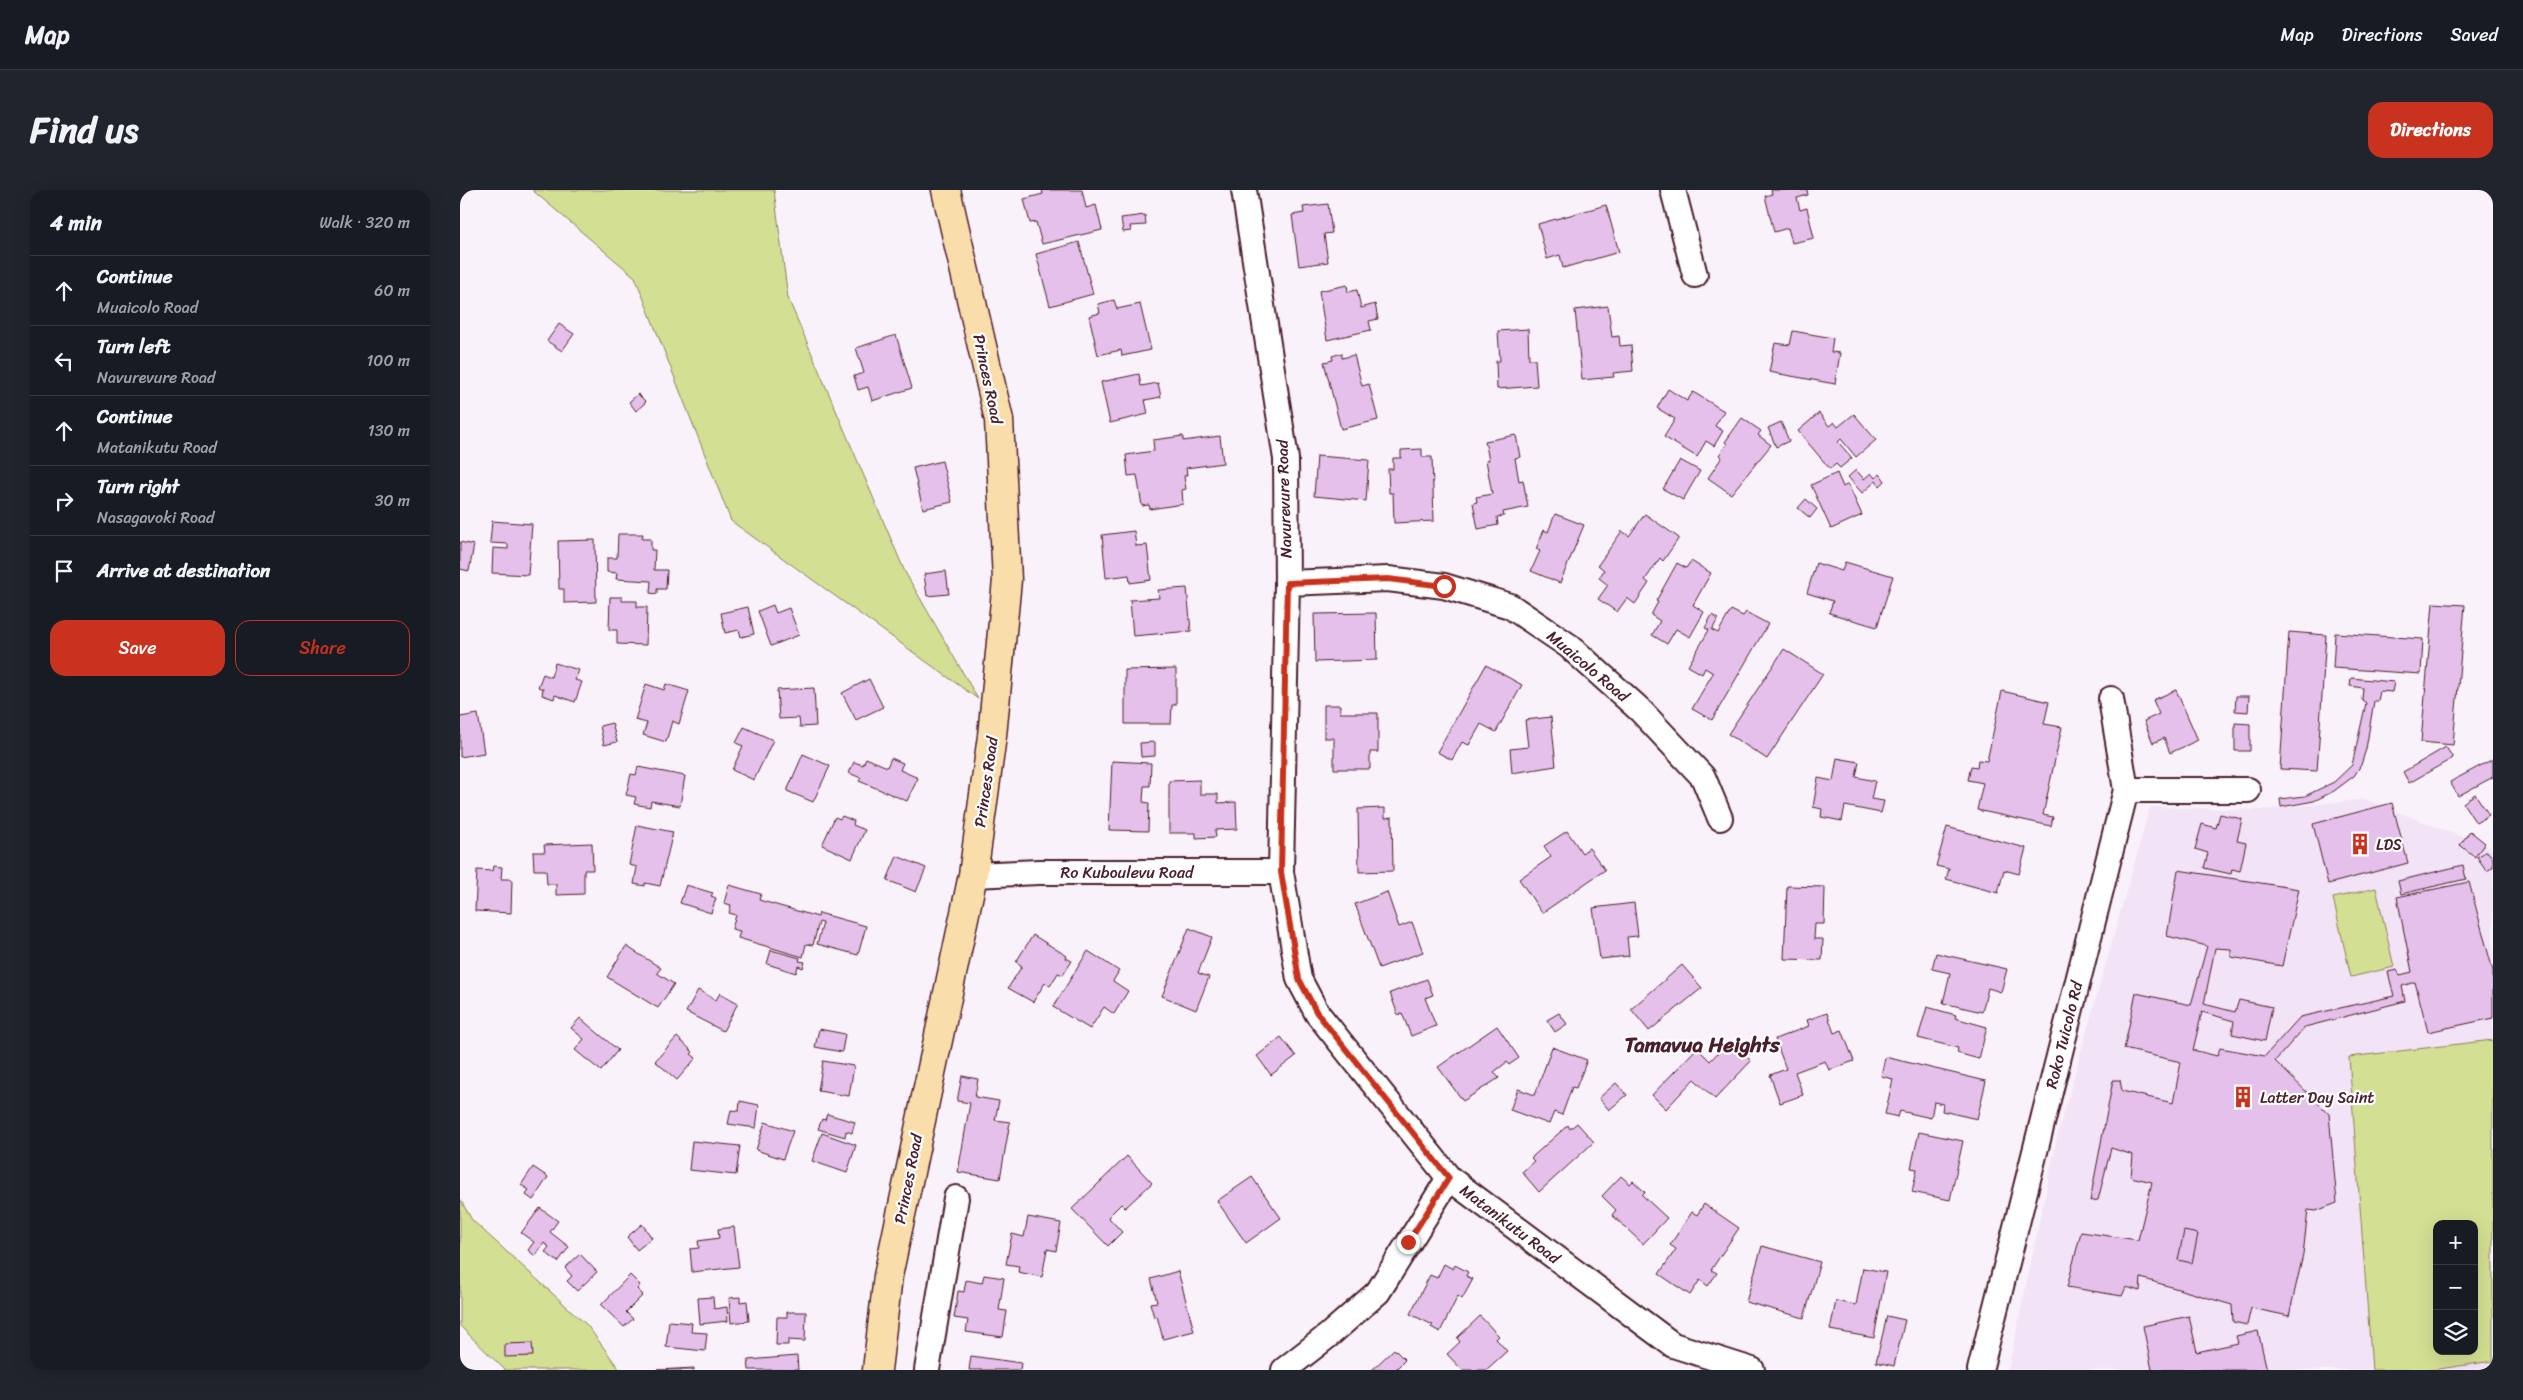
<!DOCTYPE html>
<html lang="en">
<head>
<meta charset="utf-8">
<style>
  body { margin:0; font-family:Sriracha,sans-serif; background:#20242c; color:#f1f3f6 }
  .controls { position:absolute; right:15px; bottom:15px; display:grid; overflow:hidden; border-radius:10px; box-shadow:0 5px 20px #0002 }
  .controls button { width:45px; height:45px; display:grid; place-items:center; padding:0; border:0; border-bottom:1px solid #363941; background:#171b24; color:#f1f3f6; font:25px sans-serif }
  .stop { position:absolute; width:15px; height:15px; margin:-11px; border:4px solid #c8321e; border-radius:50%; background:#fff }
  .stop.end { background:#c8321e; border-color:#fff; box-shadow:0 1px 5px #0008 }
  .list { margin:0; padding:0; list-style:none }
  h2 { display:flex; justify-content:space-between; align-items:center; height:65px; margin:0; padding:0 20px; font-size:21px }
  h2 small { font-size:16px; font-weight:400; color:#9ea1a6 }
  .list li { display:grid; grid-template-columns:32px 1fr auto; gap:15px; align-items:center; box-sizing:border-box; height:70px; padding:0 20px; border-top:1px solid #363941 }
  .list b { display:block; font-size:19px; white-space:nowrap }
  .list p { margin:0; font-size:16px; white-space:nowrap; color:#9ea1a6 }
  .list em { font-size:16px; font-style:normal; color:#9ea1a6 }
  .actions { display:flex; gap:10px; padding:15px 20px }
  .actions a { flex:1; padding:11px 0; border:1px solid #c8321e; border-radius:15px; text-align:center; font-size:18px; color:#c8321e }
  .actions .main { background:#c8321e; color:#fff }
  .icon { flex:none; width:28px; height:28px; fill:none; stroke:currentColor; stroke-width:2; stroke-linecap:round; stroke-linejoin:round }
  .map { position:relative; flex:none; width:2033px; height:1180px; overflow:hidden; border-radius:15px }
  header { display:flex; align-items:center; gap:30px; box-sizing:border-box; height:70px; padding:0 25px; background:#171b24; border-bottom:1px solid #363941 }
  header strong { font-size:24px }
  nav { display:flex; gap:28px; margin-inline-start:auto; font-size:18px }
  .intro { display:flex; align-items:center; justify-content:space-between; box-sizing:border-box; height:120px; padding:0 30px }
  h1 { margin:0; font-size:35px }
  .button { padding:12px 22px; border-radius:15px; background:#c8321e; color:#fff; font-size:18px; font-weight:700 }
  main { display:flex; gap:30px; padding:0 30px }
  aside { flex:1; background:#171b24; border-radius:15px; box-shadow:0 5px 20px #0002 }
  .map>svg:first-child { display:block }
  .built { fill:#f3e3f6; fill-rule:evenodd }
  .green { fill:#d3df92; stroke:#8e7f5e; fill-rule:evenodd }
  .building { fill:#e4c0eb; stroke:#4a1f2b }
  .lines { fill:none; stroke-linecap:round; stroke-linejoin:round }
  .minor-casing { stroke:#4a1f2b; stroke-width:28 }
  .major-casing { stroke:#4a1f2b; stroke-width:31 }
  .minor { stroke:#fff; stroke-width:24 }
  .major { stroke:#f9deab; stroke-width:28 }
  .route { stroke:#c8321e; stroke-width:6 }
  .labels { text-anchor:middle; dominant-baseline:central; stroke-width:4.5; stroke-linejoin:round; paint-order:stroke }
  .street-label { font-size:16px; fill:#4a1f2b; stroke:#fff }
  .poi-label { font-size:16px; fill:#4a1f2b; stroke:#fff; text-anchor:start }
  .district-label { font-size:21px; font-weight:bold; fill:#4a1f2b; stroke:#fff }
</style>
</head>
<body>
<header>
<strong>Map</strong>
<nav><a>Map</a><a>Directions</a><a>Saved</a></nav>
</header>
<div class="intro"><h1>Find us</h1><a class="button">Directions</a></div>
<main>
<aside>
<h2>4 min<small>Walk · 320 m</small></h2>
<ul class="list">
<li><svg class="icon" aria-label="ahead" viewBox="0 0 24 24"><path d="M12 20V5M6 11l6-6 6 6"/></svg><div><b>Continue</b><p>Muaicolo Road</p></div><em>60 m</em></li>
<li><svg class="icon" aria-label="left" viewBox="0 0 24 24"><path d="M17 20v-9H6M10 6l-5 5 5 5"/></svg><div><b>Turn left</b><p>Navurevure Road</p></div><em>100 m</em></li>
<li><svg class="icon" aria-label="ahead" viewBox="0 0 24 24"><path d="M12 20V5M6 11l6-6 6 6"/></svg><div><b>Continue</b><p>Matanikutu Road</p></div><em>130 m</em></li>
<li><svg class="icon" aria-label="right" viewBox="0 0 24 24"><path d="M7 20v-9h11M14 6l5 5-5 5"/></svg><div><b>Turn right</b><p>Nasagavoki Road</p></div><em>30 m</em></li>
<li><svg class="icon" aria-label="arrive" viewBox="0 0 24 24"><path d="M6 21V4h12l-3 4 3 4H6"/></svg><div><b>Arrive at destination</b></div></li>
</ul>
<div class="actions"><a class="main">Save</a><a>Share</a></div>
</aside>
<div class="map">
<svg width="2033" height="1180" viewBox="0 0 2033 1180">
  <rect width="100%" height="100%" fill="#faf2fb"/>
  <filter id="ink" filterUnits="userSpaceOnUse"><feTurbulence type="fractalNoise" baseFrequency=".02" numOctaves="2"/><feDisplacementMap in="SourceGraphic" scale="10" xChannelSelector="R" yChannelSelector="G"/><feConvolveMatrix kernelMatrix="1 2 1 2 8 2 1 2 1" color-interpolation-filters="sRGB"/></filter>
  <g filter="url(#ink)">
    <path class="built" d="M1905 609 2033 659V1180H1548L1598 943 1690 617 1801 620ZM1977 1034H2014V1161H1977Z"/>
    <path class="green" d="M72 0H314L328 108 445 382 518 509 271 331 175 87Z
      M1916 698 1934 777 1891 787 1873 708Z
      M2033 850V1171L1972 1180H1912L1889 867ZM1977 1034H2014V1161H1977Z
      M0 1009 12 1030 127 1135 160 1180H45L0 1136Z"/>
    <path class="building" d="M582 0H622L626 18 636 15 642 40 582 54 576 32 570 33 564 9 583 4Z
      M1311 0H1347L1348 5 1337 8 1340 20 1347 18 1354 48 1332 53 1328 38 1314 42 1305 6 1312 4Z
      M868 14 872 43 864 44 868 72 839 76 832 25 844 23 843 17Z
      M1146 15 1159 62 1103 78 1100 65 1087 69 1078 34Z
      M685 25 686 35 670 36 671 41 663 42 661 28Z
      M619 52 633 104 590 116 576 64Z
      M887 95 888 102 897 100 901 118 915 114 918 129 909 131 911 140 867 150 859 101Z
      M654 110 657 119 680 114 691 160 662 166 661 160 638 165 629 126 640 123 638 114Z
      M1148 116 1152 147 1159 146 1160 156 1171 155 1173 181 1153 183 1154 187 1122 190 1115 120Z
      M99 134 114 144 102 161 87 151Z
      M1068 139 1069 169H1075L1077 196 1037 199 1036 171H1040L1038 141Z
      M1333 141 1373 148 1371 162 1380 163 1375 194 1309 182 1315 153 1330 155Z
      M436 145 452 198 412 211 408 197 398 200 394 186 404 183 396 158Z
      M882 163V168L894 165 902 196 909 194 918 230 881 239 864 172 873 170 872 166Z
      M679 184 681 196 698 193 701 207 685 210 688 224 650 233 641 192Z
      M1208 199 1227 211 1233 202 1264 221 1255 236 1263 241 1254 256 1246 251 1237 267 1204 247 1215 229 1197 218Z
      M178 204 186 212 176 221 169 212Z
      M1359 223 1369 236 1374 232 1378 237 1394 224 1416 250 1396 267 1381 249 1378 252 1392 268 1380 278 1376 274 1370 279 1338 241Z
      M1282 228 1301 241 1298 245 1311 255 1271 304 1248 288 1262 267 1259 265 1267 254 1265 252Z
      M1321 232 1329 251 1316 257 1308 238Z
      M1056 245 1060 267 1055 268 1059 291 1063 290 1068 317 1043 322 1044 326 1037 327 1038 335 1018 339 1013 313 1017 312 1016 307 1032 304 1026 270H1029L1025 251Z
      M723 246V251L760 246 763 273 726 278 727 285 724 286 726 299 722 300 723 314 690 319 689 315 682 316 677 285 668 286 666 265 694 261 693 250Z
      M962 259V267H972L974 331 934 333 933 303H929L928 279H933V268H941V260Z
      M857 266 909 270 906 311 854 306Z
      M1220 270 1240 281 1223 310 1203 299Z
      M482 271 492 312 463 319 453 278Z
      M1396 280 1404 289 1411 283 1415 288 1420 284 1425 291 1420 296 1416 291 1402 303 1388 287Z
      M1377 283 1383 297 1388 294 1402 325 1371 339 1351 295Z
      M1346 309 1357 319 1350 328 1338 318Z
      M1095 324 1124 335 1100 393 1071 381 1080 361 1076 359 1084 340 1088 342Z
      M1185 324 1219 348 1203 371 1200 368 1185 390 1189 393 1175 414 1167 408 1157 422 1138 409 1148 395 1139 388 1144 380 1138 375 1162 341 1169 346Z
      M32 331 72 334 68 385 32 383 33 358 48 359V354L30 353Z
      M674 341 676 356 687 355 691 390 670 393 669 385 646 388 642 345Z
      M158 344H183L182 349H191V360H195L194 380H207L206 399H197V404L190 403 191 391 156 389 157 383 147 382V368H157Z
      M135 350 136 412 104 413V399H99L98 351Z
      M0 352 14 355 9 381 0 379Z
      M1231 371 1251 383 1233 415 1244 422 1230 447 1216 439 1207 454 1192 445 1200 431 1191 425 1198 412 1196 411 1217 373 1226 378Z
      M1385 372 1433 386 1417 437 1369 423 1373 411 1347 403 1356 373 1382 381Z
      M486 381 489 404 467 406 464 384Z
      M727 398 731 441 673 446 670 410 699 408 698 400Z
      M150 407H162V411H177V417H187L186 455 157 454V440H149Z
      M1973 413 2005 415 1993 555 1961 552Z
      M313 415 316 423 329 418 339 445 311 456 298 421Z
      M288 417 294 444 281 447 279 440 265 443 261 423Z
      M1271 420 1283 426 1286 422 1308 434 1252 530 1232 519 1253 483 1245 478 1242 484 1228 476 1249 440 1245 438 1252 425 1258 429 1252 440 1258 443Z
      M916 423 917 470 855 472 854 424Z
      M1829 442 1866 445 1857 581 1820 579Z
      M1875 443 1963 449 1961 484 1873 478Z
      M1324 459 1363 484 1307 569 1268 544Z
      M95 473 119 480 115 490 122 492 115 512 95 505 94 509 82 505 83 499 78 497 83 484 91 487Z
      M1026 475 1062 495 1036 542 1021 534 1009 555 1002 552 992 570 977 562Z
      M716 479V515H712L711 534H665V480Z
      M1891 488 1934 492 1932 502 1920 501 1918 511H1914L1906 559 1901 575 1894 586 1874 601 1854 611 1821 617 1820 609 1845 606 1874 592 1892 575 1906 513 1902 510 1903 498 1890 496Z
      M409 489 423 517 396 530 382 503Z
      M186 494 204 500 206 494 229 501 219 534 212 531 206 552 183 545 187 533 175 530Z
      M354 498 356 536 340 537 339 528 319 529 317 500Z
      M1716 500 1738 550 1710 563 1704 548 1693 553 1684 531 1699 524 1693 510Z
      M1542 501 1589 512 1584 534 1602 537 1583 625 1593 627 1591 636 1517 620 1523 593 1508 590 1511 576 1517 577 1518 570 1527 571Z
      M1776 506H1789L1788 522 1775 521Z
      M864 515H880V523H918V562H910V579H874V548H864Z
      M18 524 24 563 0 567V527Z
      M1091 527 1096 576 1052 583 1050 559 1068 557 1065 530Z
      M152 533 157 552 144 555 140 536Z
      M1775 533 1790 534V561H1775Z
      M284 537 313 550 294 590 272 580 283 556 276 553Z
      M695 552V566L681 567 680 553Z
      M1986 557 1993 568 1949 593 1943 582Z
      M343 564 370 576 353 612 327 601Z
      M406 568 427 577 431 568 443 573 440 580 458 588 447 611 399 591 401 588 389 583 394 572 403 575Z
      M1377 568 1399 572 1396 587 1415 591 1411 609 1424 611 1421 623 1385 616 1382 631 1361 627 1362 619 1353 617 1358 588 1373 591Z
      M2033 569V587L1998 606 1990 592Z
      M652 571 691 573 690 596H684L683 612 689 613 688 641 649 640Z
      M178 577 225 586 220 616 191 611 190 617 174 614 176 607 166 605 171 584 176 585Z
      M740 590V604H758V613L776 612 777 639 755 640 756 647 736 648V643H709V591Z
      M2015 604 2029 625 2016 633 2003 613Z
      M1932 613 1948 673 1868 694 1853 634Z
      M925 618V628L932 627 933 681 899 682 898 619Z
      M1760 624 1782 629 1777 651 1786 653 1780 681 1772 679 1771 684 1744 678 1748 663 1735 659 1742 634 1756 638Z
      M382 626 394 631 393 635 405 640 392 669 362 655 375 627 380 629Z
      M177 635 213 642 200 696 185 693V696L174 694 177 677 169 675Z
      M1487 637 1566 658 1559 684 1544 680 1538 703 1486 689 1489 679 1476 676Z
      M1107 641 1122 663 1129 658 1145 680 1082 723 1059 689 1091 667 1084 656Z
      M2010 641 2025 653 2015 667 2000 655Z
      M132 653 133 680H124V704L96 705V694H87L86 680H74L73 662H85L84 655Z
      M2027 661 2033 668V677L2027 681 2017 667Z
      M437 666 466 678 456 702 427 690Z
      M2003 675 2006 689 1941 704 1938 691Z
      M33 676 42 677 41 689H52L51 723 15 721 17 680 32 681Z
      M1718 680 1839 699 1822 776 1771 767V759L1755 758 1744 814 1775 822 1779 810 1812 817 1805 851 1772 844 1774 831 1742 822 1733 860 1757 866 1760 858 1805 866 1840 827 1934 806 1928 782 1937 780 1940 785 1952 782 1937 707 2009 692 2033 781V828L1968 842 1955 792 1942 796 1945 811 1845 837 1815 871 1869 924 1877 1013 1856 1021 1848 1020 1843 1065 1829 1126 1791 1118 1787 1135 1773 1132 1772 1115 1681 1088 1680 1101 1666 1097 1662 1106 1607 1097 1621 1042 1678 1050 1692 992 1671 987 1673 965 1651 958 1638 1010 1630 1011 1653 890H1660L1662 901 1713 913 1721 872 1664 859 1676 803 1731 815 1747 756 1707 746Z
      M226 695 253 703 251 706 256 708 251 723 220 713Z
      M269 695 301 704 299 710 358 727 359 723 406 736 398 765 357 754 363 733 359 732 353 755 346 754 343 767 278 748 280 741 272 739 276 725 269 723 271 715 264 713Z
      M1327 696 1365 697 1364 734H1355L1354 749H1363L1362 770 1324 769Z
      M927 702 939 737 952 732 963 762 919 778 895 714Z
      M1174 713 1178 746 1167 747 1169 766 1140 769 1133 718Z
      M729 738 752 747 738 783 749 787 736 820 702 806Z
      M573 745 607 766 606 768 612 771 603 785 598 783 590 796 585 793 573 812 548 798 562 776 556 772Z
      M166 756 201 778 197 783 214 794 198 818 147 787Z
      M311 760 340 768 339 771 345 772 343 778 338 776 336 783 307 774Z
      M628 761 659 781 653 791 668 801 654 824 644 817 630 839 593 817Z
      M1476 763 1547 779 1541 802 1528 798 1522 822 1483 813 1490 783 1472 779Z
      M1222 775 1242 798 1189 841 1171 819Z
      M967 789 973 805 965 808 976 836 951 846 942 823 938 825 930 803Z
      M238 800 256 810 260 803 278 813 263 841 226 822Z
      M1467 817 1496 825 1495 828 1527 837 1519 869 1497 863 1498 858 1458 848Z
      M1099 823 1107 834 1095 842 1087 830Z
      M1367 823 1374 843 1382 840 1394 871 1369 880 1365 871 1335 882 1343 905 1320 913 1310 885 1326 879 1315 849 1349 836 1347 830Z
      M120 828 158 860 141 881 115 860 124 849 111 838Z
      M1037 836 1059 868 1049 875 1047 872 1034 882 1039 888 1003 911 978 877Z
      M359 839 385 844 382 862 355 857Z
      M217 847 233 862 231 864 236 868 217 890 195 871Z
      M821 847 836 866 811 885 797 866Z
      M1270 850 1291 871 1255 909 1234 889 1206 919 1192 905 1237 858 1250 871Z
      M1092 857 1127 870 1116 898 1112 897 1102 925 1094 922 1089 934 1050 920 1058 899 1075 905Z
      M1425 867 1526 891 1517 929 1482 921 1483 914 1474 912 1471 928 1440 921 1438 927 1425 924 1433 889 1421 886Z
      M363 871 394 876 389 906 358 901Z
      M502 886 518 889 515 907 539 911 535 930 550 932 540 989 498 982 510 913 497 911Z
      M1156 893 1167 905 1149 920 1139 908Z
      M280 911 299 915 296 938 268 934 271 920 279 921Z
      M367 924 395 932 392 943 386 941 385 947 358 939 362 929 365 930Z
      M305 932 333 941 323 969 296 960Z
      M1117 933 1134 952 1079 1002 1062 982 1074 971 1071 968 1108 935 1110 939Z
      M1459 942 1503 951 1490 1010 1452 1002 1457 979 1451 978Z
      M362 943 396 955 387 983 352 971Z
      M232 951 280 956 276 985 229 980Z
      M667 966 692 993 665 1018 661 1014 648 1027 662 1042 648 1056 612 1019Z
      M73 977 88 987 73 1010 66 1005 69 1000 61 995Z
      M1161 986 1170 994 1173 991 1185 1002 1182 1005 1207 1028 1183 1054 1152 1025 1156 1020 1142 1006Z
      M792 987 821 1028 786 1053 757 1011Z
      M1244 1014 1279 1038 1251 1080 1257 1083 1248 1096 1240 1090 1230 1105 1199 1084 1216 1059 1210 1055 1232 1022 1237 1025Z
      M80 1018 98 1031 90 1042 109 1057 98 1072 85 1062 89 1057 84 1053 75 1066 68 1060 74 1052 61 1043Z
      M568 1027 601 1033 596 1061 587 1059 582 1087 558 1082 559 1076 546 1074 552 1044 564 1047Z
      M182 1034 192 1048 177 1060 167 1047Z
      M274 1037 279 1077 232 1082 230 1059 239 1058 238 1051 259 1048 258 1039Z
      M1724 1041 1738 1044 1732 1073 1718 1070Z
      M1302 1056 1360 1072 1344 1128 1286 1112Z
      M120 1064 137 1082 117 1101 107 1091 112 1086 105 1078Z
      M984 1074 993 1079 995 1075 1008 1082 1006 1086 1013 1089 1002 1109 998 1106 980 1142 971 1137 973 1135 950 1124 970 1085 977 1088Z
      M1403 1078 1426 1082 1414 1148 1370 1140 1376 1111 1396 1115Z
      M718 1081 734 1141 703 1149 697 1126 694 1127 690 1113 697 1112 691 1089Z
      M170 1085 180 1095 177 1099 183 1105 166 1122 173 1129 164 1137 141 1115Z
      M524 1085 544 1088 539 1120 547 1121 543 1147 506 1142 508 1130 494 1128 498 1101 504 1102 506 1090 522 1093Z
      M253 1107 254 1119 267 1117 268 1131 240 1134 238 1108Z
      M280 1107V1112L287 1111 289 1131 271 1133 269 1108Z
      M327 1122H346L345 1151 328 1150V1155H316L317 1127H327Z
      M1020 1126 1039 1146 1036 1149 1047 1161 1026 1180H1002L987 1164 1000 1152 997 1148Z
      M1427 1126 1445 1130 1434 1176 1416 1172Z
      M1729 1126 1737 1162 1778 1153 1776 1146 1798 1141 1807 1180H1692L1683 1136Z
      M209 1131 232 1133 231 1142 247 1143 245 1161 206 1157Z
      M72 1153 73 1166 45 1167V1154Z
      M934 1159 945 1170 935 1180H912Z
      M337 1166 338 1180H289L288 1170Z
      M511 1166 561 1173 560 1180H509Z
      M234 1178V1180H197Z"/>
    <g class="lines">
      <g class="minor-casing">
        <path id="minor" d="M784 0 826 269 827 393 821 682 839 789 857 823 989 988 1213 1155 1292 1180
          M1213 0 1235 85
          M827 393 928 389 984 396 1050 416 1109 456 1180 520 1243 587 1260 628
          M1666 600H1788
          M513 685 579 682H821
          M467 1180 496 1008
          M824 1180 869 1145 918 1102 989 988
          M1520 1180 1666 600 1651 509"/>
      </g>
      <g class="major-casing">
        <path id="major" d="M417 1180 428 1086 513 685 532 546 547 390 539 230 486 0"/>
      </g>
      <use href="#minor" class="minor"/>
      <use href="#major" class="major"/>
    </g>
  </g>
  <g class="lines" filter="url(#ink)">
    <path class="route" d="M948 1052 989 988 857 823 839 789 821 682 827 393 928 389 984 396"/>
  </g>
  <defs>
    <g id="building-bare" transform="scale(1.725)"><path d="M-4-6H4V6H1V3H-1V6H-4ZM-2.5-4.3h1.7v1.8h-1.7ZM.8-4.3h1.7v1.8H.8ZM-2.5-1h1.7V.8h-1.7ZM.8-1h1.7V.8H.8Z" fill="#c8321e" stroke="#fff" stroke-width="2.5" paint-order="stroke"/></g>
  </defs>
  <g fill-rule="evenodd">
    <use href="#building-bare" x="1900" y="654"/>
    <use href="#building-bare" x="1783" y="907"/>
  </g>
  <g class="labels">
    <g class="street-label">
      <text transform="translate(528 189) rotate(78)">Princes Road</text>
      <text transform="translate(824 309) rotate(-92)">Navurevure Road</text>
      <text transform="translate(1128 476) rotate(40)">Muaicolo Road</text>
      <text transform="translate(526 592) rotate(-82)">Princes Road</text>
      <text x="667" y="682">Ro Kuboulevu Road</text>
      <text transform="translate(1604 845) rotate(-76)">Roko Tuicolo Rd</text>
      <text transform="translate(448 989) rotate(-79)">Princes Road</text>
      <text transform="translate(1050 1034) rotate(37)">Matanikutu Road</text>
    </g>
    <g class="poi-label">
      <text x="1916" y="654">LDS</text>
      <text x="1800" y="907">Latter Day Saint</text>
    </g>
    <g class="district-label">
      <text x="1242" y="855">Tamavua Heights</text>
    </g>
  </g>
</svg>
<div class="controls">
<button>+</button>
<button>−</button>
<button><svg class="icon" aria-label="layers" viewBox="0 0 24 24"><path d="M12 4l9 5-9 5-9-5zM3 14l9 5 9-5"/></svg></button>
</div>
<div class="stop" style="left:984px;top:396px"></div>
<div class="stop end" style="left:948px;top:1052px"></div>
</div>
</main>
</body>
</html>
